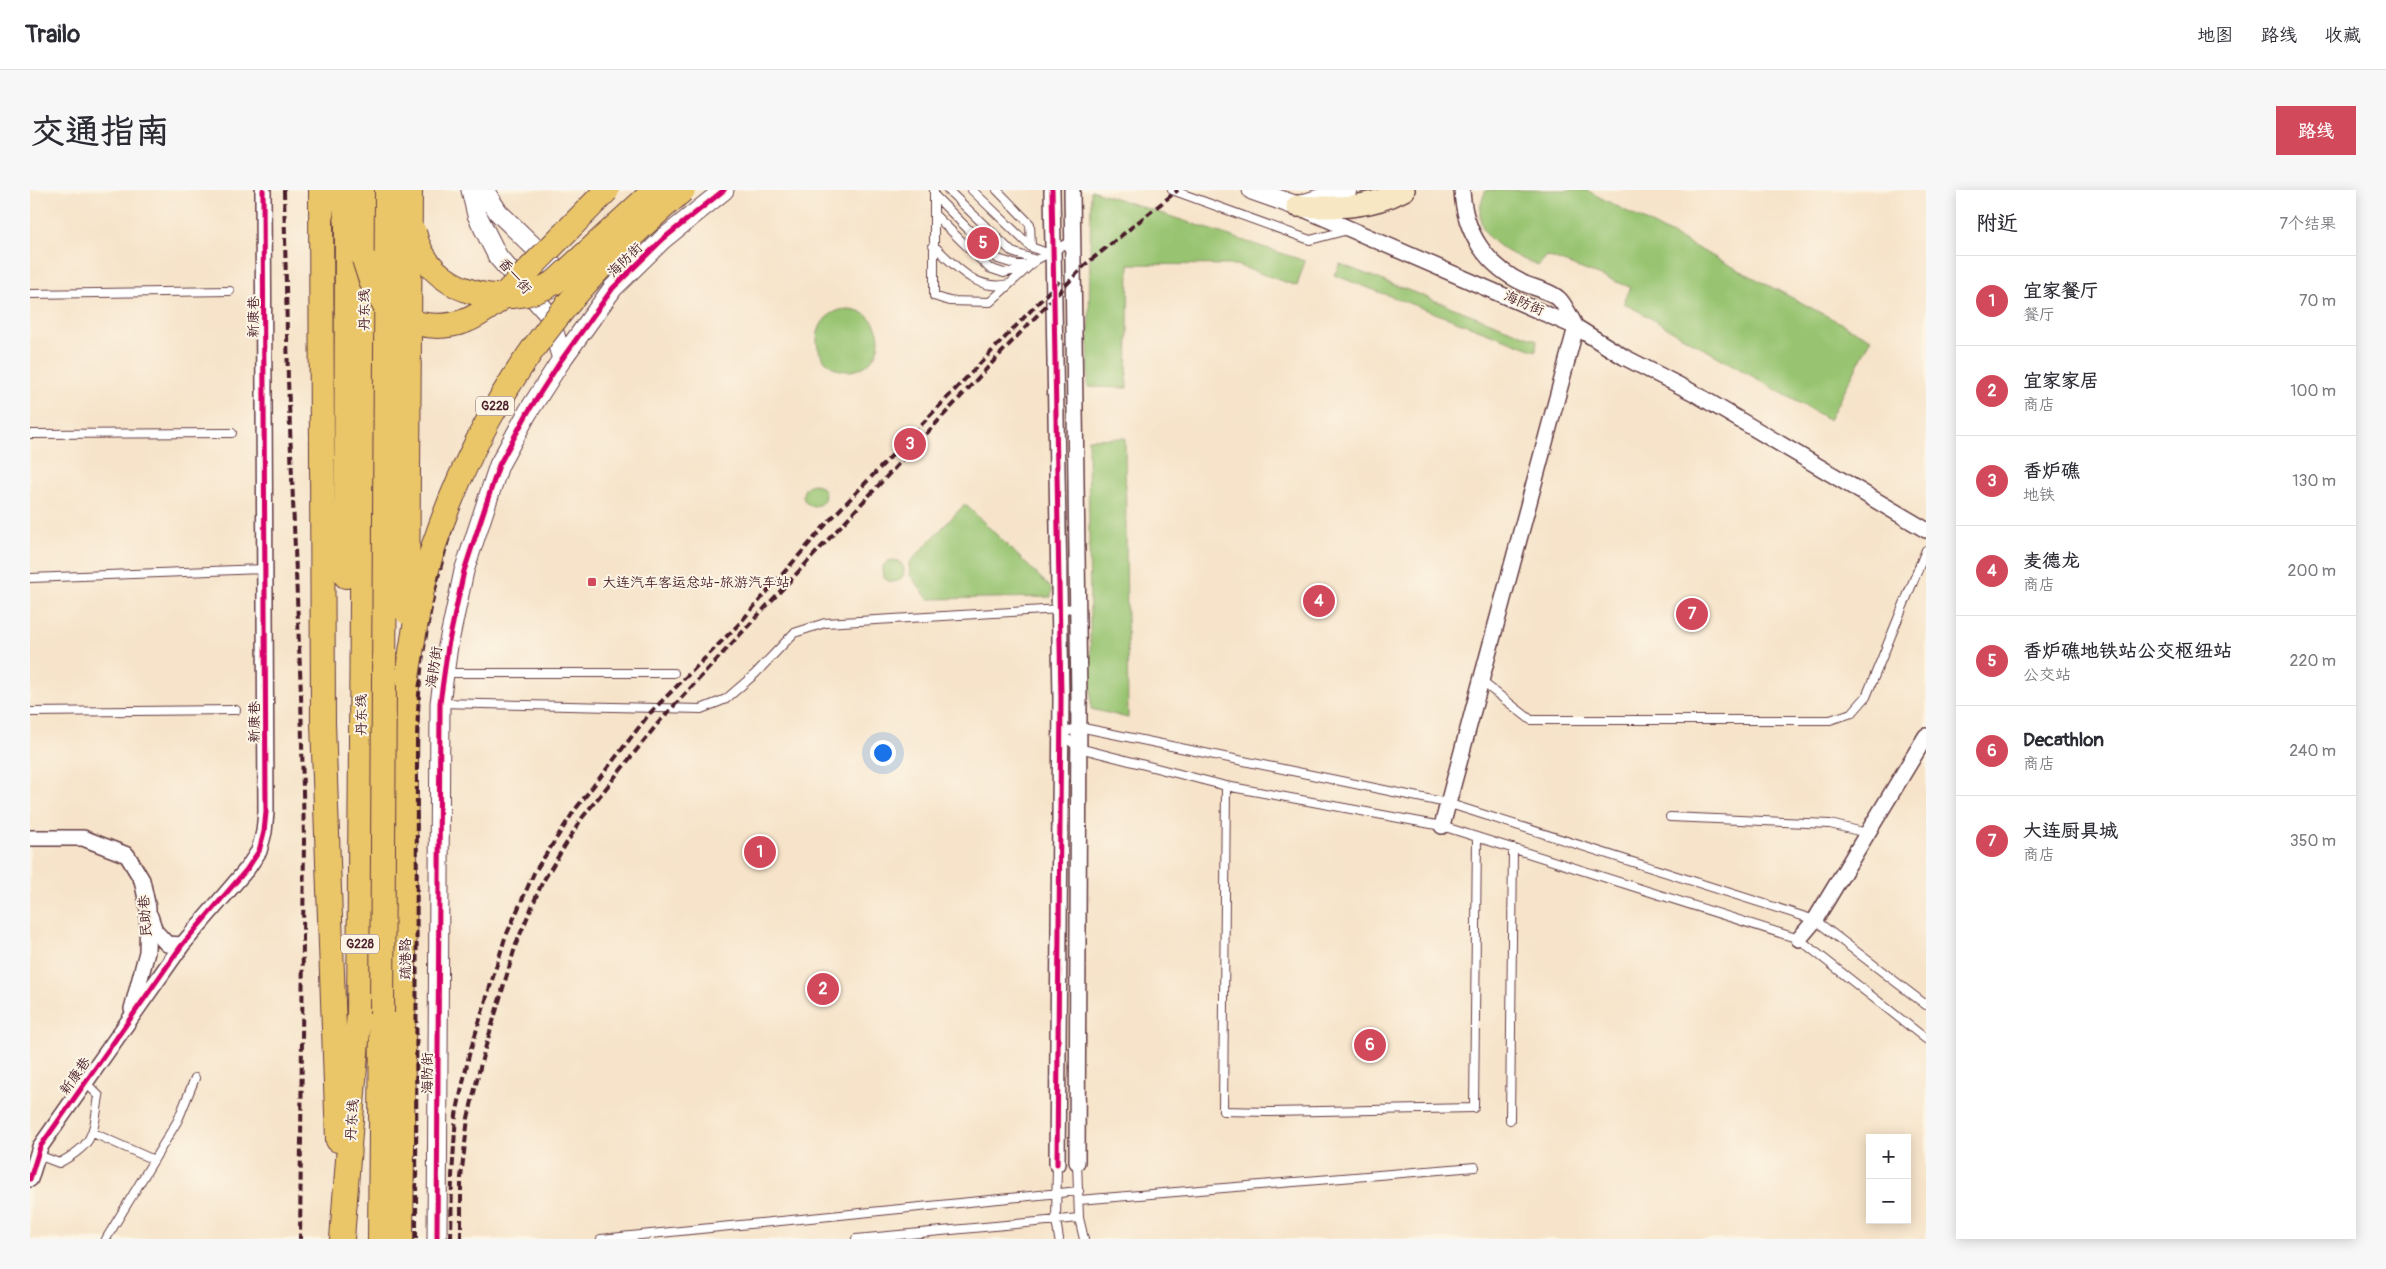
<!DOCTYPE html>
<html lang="zh">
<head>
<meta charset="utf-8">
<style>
  body { margin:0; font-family:Pangolin,"LXGW WenKai TC",sans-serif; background:#f7f7f7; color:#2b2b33 }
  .controls { position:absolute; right:15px; bottom:15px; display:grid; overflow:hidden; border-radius:0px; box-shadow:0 2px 12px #0003 }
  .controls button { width:45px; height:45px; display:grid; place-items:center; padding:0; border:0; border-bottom:1px solid #e1e1e2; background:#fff; color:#2b2b33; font:25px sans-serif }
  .you { position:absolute; left:852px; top:562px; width:18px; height:18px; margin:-12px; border:4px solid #fff; border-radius:50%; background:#1a73e8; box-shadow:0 0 0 8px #1a73e833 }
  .badge { display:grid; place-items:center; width:32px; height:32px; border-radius:50%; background:#d1495b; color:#fff; font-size:16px; font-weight:700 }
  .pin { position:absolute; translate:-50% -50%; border:2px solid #fff; box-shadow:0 1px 5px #0006 }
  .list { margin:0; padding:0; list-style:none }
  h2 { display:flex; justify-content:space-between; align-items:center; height:65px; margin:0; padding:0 20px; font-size:21px }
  h2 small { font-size:16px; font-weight:400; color:#7c7c81 }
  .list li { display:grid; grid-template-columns:32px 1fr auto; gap:15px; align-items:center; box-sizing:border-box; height:90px; padding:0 20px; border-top:1px solid #e1e1e2 }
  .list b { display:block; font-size:19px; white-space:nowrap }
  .list p { margin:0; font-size:16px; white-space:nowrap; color:#7c7c81 }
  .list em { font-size:16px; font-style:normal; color:#7c7c81 }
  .map { position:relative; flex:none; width:1896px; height:1049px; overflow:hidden; border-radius:0px }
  header { display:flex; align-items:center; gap:30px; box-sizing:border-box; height:70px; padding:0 25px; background:#fff; border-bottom:1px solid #e1e1e2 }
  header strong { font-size:24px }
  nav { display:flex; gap:28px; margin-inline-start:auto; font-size:18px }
  .intro { display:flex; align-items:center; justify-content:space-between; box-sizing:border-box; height:120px; padding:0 30px }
  h1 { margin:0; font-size:35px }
  .button { padding:12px 22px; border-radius:0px; background:#d1495b; color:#fff; font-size:18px; font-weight:700 }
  main { display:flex; gap:30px; padding:0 30px }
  aside { flex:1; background:#fff; border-radius:0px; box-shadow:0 2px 12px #0003 }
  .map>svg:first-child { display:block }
  .green { fill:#98c471; stroke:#71724e }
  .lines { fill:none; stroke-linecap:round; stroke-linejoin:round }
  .service-casing { stroke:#643c43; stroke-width:10 }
  .minor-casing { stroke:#643c43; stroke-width:18 }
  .tertiary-casing { stroke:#643c43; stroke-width:21 }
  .secondary-casing { stroke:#643c43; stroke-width:24 }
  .trunk-casing { stroke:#643c43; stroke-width:26 }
  .service { stroke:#fff; stroke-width:8 }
  .minor { stroke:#fff; stroke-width:15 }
  .tertiary { stroke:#fff; stroke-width:19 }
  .secondary { stroke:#f7e8c3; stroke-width:21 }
  .trunk { stroke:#eac669; stroke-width:24 }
  .rail { stroke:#4a1f2b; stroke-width:4; stroke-dasharray:8 4; stroke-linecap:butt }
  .trunk-bridge-casing { stroke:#643c43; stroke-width:26; stroke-linecap:butt }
  .trunk-bridge { stroke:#eac669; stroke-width:24 }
  .cycleway-casing { stroke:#fcf5e5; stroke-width:8 }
  .cycleway { stroke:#d6006c; stroke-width:5 }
  .poi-dot { fill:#d1495b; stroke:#fcf5e5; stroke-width:2 }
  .labels { text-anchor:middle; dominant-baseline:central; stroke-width:4; stroke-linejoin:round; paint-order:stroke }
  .shield { fill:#fcf5e5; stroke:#7f5f63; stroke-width:1 }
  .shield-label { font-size:12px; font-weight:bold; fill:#4a1f2b }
  .street-label { font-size:14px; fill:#4a1f2b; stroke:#fcf5e5 }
  .poi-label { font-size:14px; fill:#4a1f2b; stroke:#fcf5e5; text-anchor:start }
</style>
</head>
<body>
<header>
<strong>Trailo</strong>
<nav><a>地图</a><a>路线</a><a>收藏</a></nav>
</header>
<div class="intro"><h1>交通指南</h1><a class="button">路线</a></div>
<main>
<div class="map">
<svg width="1896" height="1049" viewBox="0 0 1896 1049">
  <rect width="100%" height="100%" fill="#fcf5e5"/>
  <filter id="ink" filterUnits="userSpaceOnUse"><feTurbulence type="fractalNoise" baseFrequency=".02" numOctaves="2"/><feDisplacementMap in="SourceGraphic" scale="10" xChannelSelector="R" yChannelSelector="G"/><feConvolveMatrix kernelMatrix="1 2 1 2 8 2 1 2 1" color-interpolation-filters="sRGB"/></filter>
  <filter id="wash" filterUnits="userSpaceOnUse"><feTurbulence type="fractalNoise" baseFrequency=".0096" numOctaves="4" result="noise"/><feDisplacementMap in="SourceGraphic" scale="20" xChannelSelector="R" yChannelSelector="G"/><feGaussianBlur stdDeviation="1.12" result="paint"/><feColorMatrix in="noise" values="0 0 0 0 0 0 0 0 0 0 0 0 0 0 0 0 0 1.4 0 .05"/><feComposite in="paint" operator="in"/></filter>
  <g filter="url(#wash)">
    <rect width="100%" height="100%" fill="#f6e3c9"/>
    <path class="green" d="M1061 0 1275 71 1267 96 1206 75 1099 74 1097 198 1058 197Z
      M1456 0H1556L1841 149 1799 230 1594 113 1600 97 1517 66 1508 76C1473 60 1435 46 1456 0Z
      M1310 74 1507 150 1506 161 1304 85Z
      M787 150a31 31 0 1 1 62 0a31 31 0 1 1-62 0Z
      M1095 248 1098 528 1061 519 1058 249Z
      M773 305a11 11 0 1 1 22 0a11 11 0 1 1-22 0Z
      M935 314 1022 399 1021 407 898 409 880 385 879 373Z
      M852 381a11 11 0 1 1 22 0a11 11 0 1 1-22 0Z"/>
  </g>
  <g filter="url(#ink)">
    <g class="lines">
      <g class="service-casing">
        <path id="service" d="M904 0V106L919 111 960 112 1006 70 1043 50
          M918 0 982 62 1006 70
          M942 0 1001 57 1017 63
          M967 0 1000 34 1001 57
          M1142 0 1280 50 1318 40
          M904 5 968 69 987 75H1001
          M904 24 959 78 974 83 995 77
          M903 55C926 76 946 102 979 94
          M0 104 200 101
          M0 244 202 243
          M0 388 235 379
          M416 483H644
          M1451 491 1501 530H1800L1822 523 1836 507 1896 360
          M410 513 671 519 696 509 725 484 764 443 795 433 1048 418
          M0 522 206 520
          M1196 596 1193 921 1240 922 1444 918 1447 647
          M1640 627 1800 634 1837 643
          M1896 815 1785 730 1417 613 1049 537 1031 544 1049 558 1196 596 1412 636 1769 749 1896 849
          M1480 930 1483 658
          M63 943 124 970
          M8 965 29 973C65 954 63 944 69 906L55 892
          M1047 972 1049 1028 1054 1049
          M1027 974 1026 1030 1029 1049
          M1049 1010 1445 977
          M76 1049 148 930 165 888
          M571 1049 1049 1001
          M826 1049 1049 1028"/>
      </g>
      <g class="minor-casing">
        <path id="minor" d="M1022 0 1031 508 1027 974
          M1042 0 1049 509 1047 972
          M1432 0C1434 42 1456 76 1495 94 1505 98 1523 102 1530 110 1536 117 1541 128 1546 137
          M1276 20 1546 137 1594 167 1664 203 1896 340
          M1412 636 1546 137
          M0 648H53L97 665 112 690 118 718 117 762 102 819
          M120 726 125 741 137 754 152 755
          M1769 749 1785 730 1896 546
          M0 989 10 957 152 755 217 679 229 661 234 642 236 622 233 0"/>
      </g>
      <g class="tertiary-casing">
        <path id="tertiary" d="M441 0 447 25 468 67 519 125 532 169
          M454 0 468 22 542 94
          M1222 0 1267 16 1317 0
          M407 1049 410 513 418 456 434 381 469 275 498 222 532 169 583 98 633 49 694 0"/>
      </g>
      <g class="secondary-casing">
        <path id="secondary" d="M1267 16C1306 18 1339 19 1374 0"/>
      </g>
      <g class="trunk-casing">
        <path id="trunk" d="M291 0 293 533 308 950
          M313 0 317 35 316 386
          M312 1049 329 823 335 0
          M350 1049 352 823
          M371 1049 377 488"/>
      </g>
      <use href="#service" class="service"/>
      <use href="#minor" class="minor"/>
      <use href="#tertiary" class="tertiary"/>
      <use href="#secondary" class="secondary"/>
      <use href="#trunk" class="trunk"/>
      <path class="rail" d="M254 0 258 190 271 504 274 650 270 1049
        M386 1049 387 548C388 521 389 492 393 465 408 358 445 257 500 165 514 141 526 116 544 94 573 59 611 28 647 0
        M421 1049 422 986 426 925 439 865 475 748 504 683 544 621 620 523 709 434 798 332 1032 88
        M431 1049V988L438 928 452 869 486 754 512 693 552 628 629 532 974 160 1056 74 1148 0"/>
      <g class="trunk-bridge-casing">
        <path id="trunk-bridge" d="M384 42C397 103 476 123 525 92L625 0
          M334 69C338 82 341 94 348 105 365 134 404 142 435 131 447 127 457 119 468 111L577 0
          M377 422 380 0
          M377 488C384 443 390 398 404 355 454 207 534 100 653 0
          M352 823 357 0"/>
      </g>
      <use href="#trunk-bridge" class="trunk-bridge"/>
      <g class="cycleway-casing">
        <path id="cycleway" d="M1022 0 1031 508 1027 974
          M0 989 10 957 152 755 217 679 229 661 234 642 236 622 233 0
          M407 1049 410 513 418 456 434 381 469 275 498 222 532 169 583 98 633 49 694 0"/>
      </g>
      <use href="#cycleway" class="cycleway"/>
    </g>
  </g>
  <rect class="poi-dot" x="557" y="387" width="10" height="10" rx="2.5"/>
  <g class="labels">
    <g class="shield">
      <rect x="446" y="206.5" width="38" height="19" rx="4"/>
      <rect x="311" y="744.5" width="38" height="19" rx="4"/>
    </g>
    <g class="shield-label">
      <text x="465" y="216">G228</text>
      <text x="330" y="754">G228</text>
    </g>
    <g class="street-label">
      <text transform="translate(595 70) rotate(-45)">海防街</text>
      <text transform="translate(485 86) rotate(49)">香一街</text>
      <text transform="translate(1494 113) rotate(23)">海防街</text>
      <text transform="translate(334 120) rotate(-90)">丹东线</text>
      <text transform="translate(223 127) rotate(-90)">新康巷</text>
      <text transform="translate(404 477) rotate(-82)">海防街</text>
      <text transform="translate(331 525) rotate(-90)">丹东线</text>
      <text transform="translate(224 532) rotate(-90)">新康巷</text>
      <text transform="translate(115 726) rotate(-94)">民助巷</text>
      <text transform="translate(375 769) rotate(-90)">疏港路</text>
      <text transform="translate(397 883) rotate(-90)">海防街</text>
      <text transform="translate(45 886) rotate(-55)">新康巷</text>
      <text transform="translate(322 930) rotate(-86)">丹东线</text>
    </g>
    <g class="poi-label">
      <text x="572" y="392">大连汽车客运总站-旅游汽车站</text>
    </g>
  </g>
</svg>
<div class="controls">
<button>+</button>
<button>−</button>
</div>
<div class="you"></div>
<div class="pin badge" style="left:730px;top:662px">1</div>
<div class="pin badge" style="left:793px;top:799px">2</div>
<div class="pin badge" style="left:880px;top:254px">3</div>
<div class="pin badge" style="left:1289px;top:411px">4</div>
<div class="pin badge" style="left:953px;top:53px">5</div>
<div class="pin badge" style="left:1340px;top:855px">6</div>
<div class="pin badge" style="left:1662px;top:424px">7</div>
</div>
<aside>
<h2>附近<small>7个结果</small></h2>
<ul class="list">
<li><span class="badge">1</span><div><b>宜家餐厅</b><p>餐厅</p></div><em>70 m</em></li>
<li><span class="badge">2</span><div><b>宜家家居</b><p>商店</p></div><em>100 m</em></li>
<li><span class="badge">3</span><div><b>香炉礁</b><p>地铁</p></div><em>130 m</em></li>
<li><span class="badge">4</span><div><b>麦德龙</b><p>商店</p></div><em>200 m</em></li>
<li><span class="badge">5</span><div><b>香炉礁地铁站公交枢纽站</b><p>公交站</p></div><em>220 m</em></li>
<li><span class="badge">6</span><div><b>Decathlon</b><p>商店</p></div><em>240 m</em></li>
<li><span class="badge">7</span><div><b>大连厨具城</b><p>商店</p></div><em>350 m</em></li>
</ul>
</aside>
</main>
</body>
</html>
